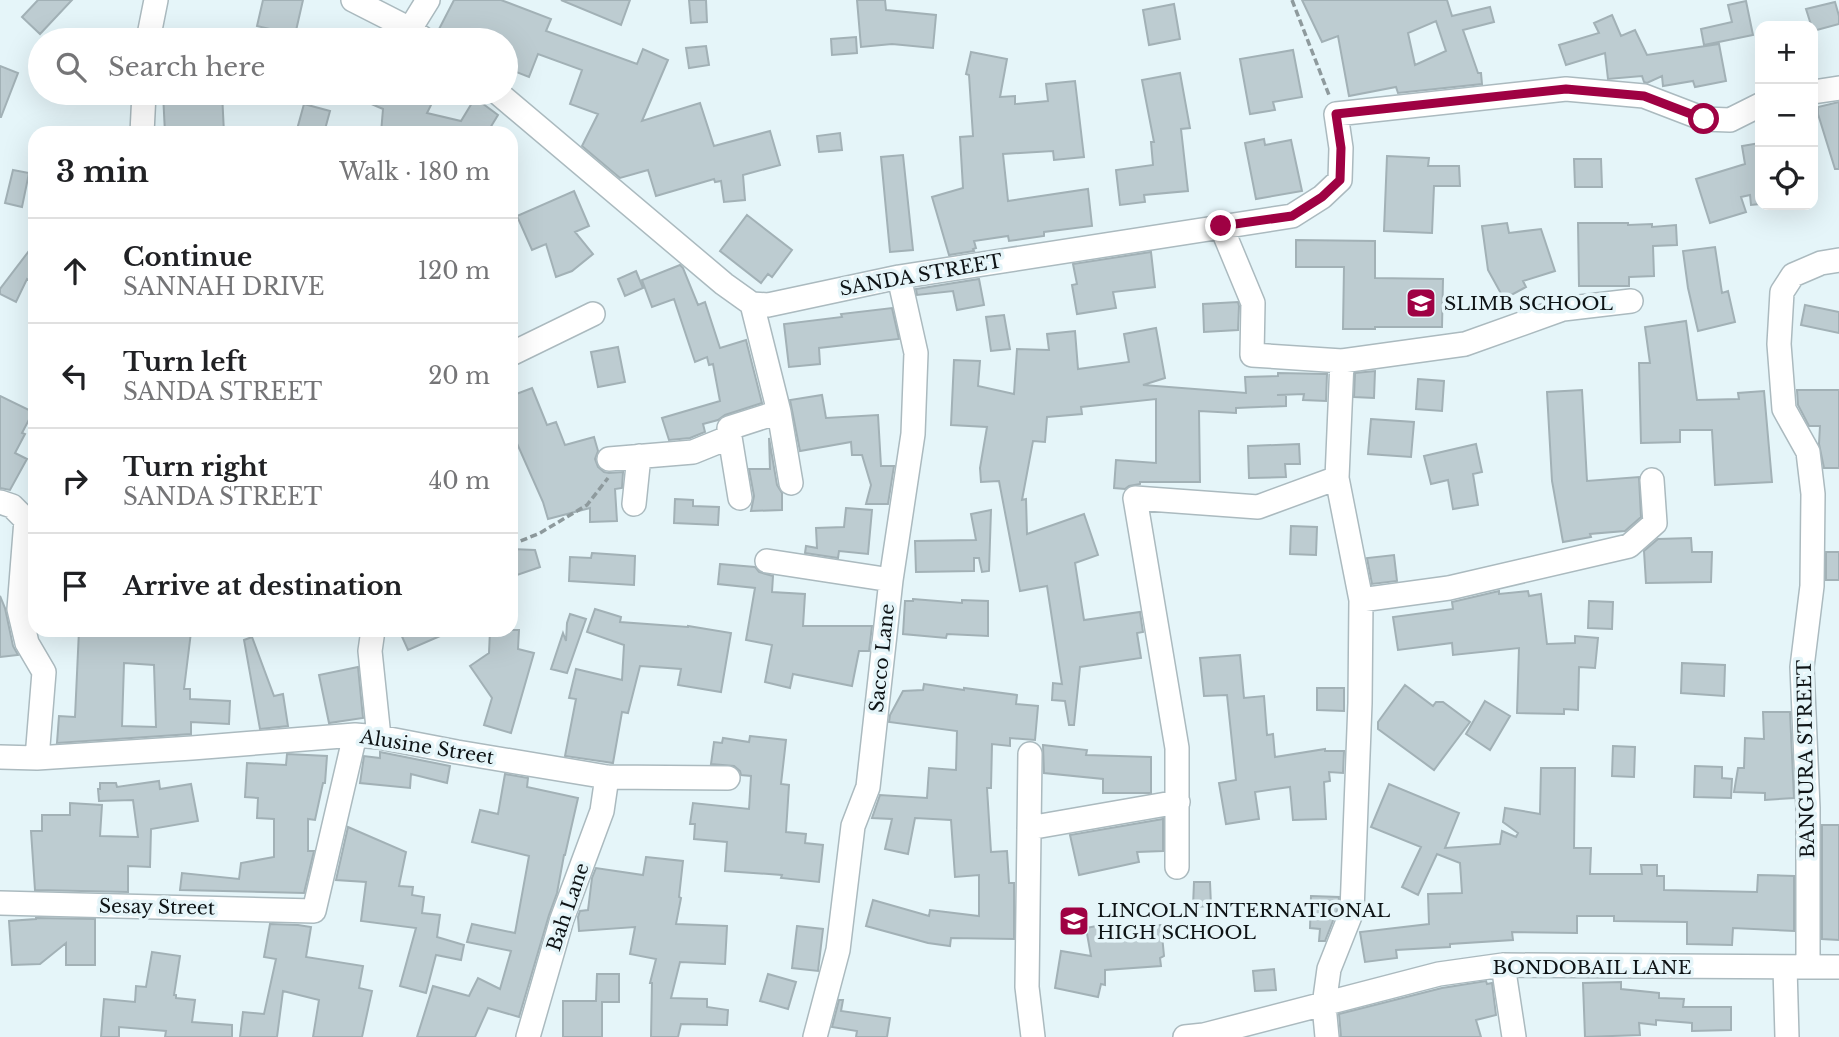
<!DOCTYPE html>
<html lang="en">
<head>
<meta charset="utf-8">
<style>
  body { margin:0; font-family:"Libre Baskerville",serif; background:#f2f2f2; color:#202124 }
  .controls { position:absolute; right:21px; top:21px; display:grid; overflow:hidden; border-radius:14px; box-shadow:0 7px 28px #0002 }
  .controls button { width:63px; height:63px; display:grid; place-items:center; padding:0; border:0; border-bottom:2px solid #e0e0e0; background:#fff; color:#202124; font:35px sans-serif }
  .stop { position:absolute; width:21px; height:21px; margin:-16px; border:5px solid #9f0143; border-radius:50%; background:#fff }
  .stop.end { background:#9f0143; border-color:#fff; box-shadow:0 2px 7px #0008 }
  .list { margin:0; padding:0; list-style:none }
  h2 { display:flex; justify-content:space-between; align-items:center; height:91px; margin:0; padding:0 28px; font-size:30px }
  h2 small { font-size:23px; font-weight:400; color:#757577 }
  .list li { display:grid; grid-template-columns:46px 1fr auto; gap:21px; align-items:center; box-sizing:border-box; height:105px; padding:0 28px; border-top:2px solid #e0e0e0 }
  .list b { display:block; font-size:26px; white-space:nowrap }
  .list p { margin:0; font-size:23px; white-space:nowrap; color:#757577 }
  .list em { font-size:23px; font-style:normal; color:#757577 }
  .icon { flex:none; width:38px; height:38px; fill:none; stroke:currentColor; stroke-width:2; stroke-linecap:round; stroke-linejoin:round }
  .map { position:relative; flex:none; width:1839px; height:1037px; overflow:hidden }
  .search { position:absolute; background:#fff; box-shadow:0 7px 28px #0002; left:28px; top:28px; width:490px; height:77px; display:flex; align-items:center; gap:18px; box-sizing:border-box; padding:0 24px; border-radius:38px; color:#757577; font-size:26px }
  .panel { position:absolute; background:#fff; box-shadow:0 7px 28px #0002; left:28px; top:126px; width:490px; height:511px; border-radius:21px }
  .map>svg:first-child { display:block }
  .building { fill:#bdccd1; stroke:#a2b1b6; stroke-width:2; fill-rule:evenodd }
  .lines { fill:none; stroke-linecap:round; stroke-linejoin:round }
  .minor-casing { stroke:#abbabf; stroke-width:26 }
  .path { stroke:#8e9a9d; stroke-width:3.5; stroke-dasharray:7 3.5; stroke-linecap:butt }
  .minor { stroke:#fff; stroke-width:23 }
  .route { stroke:#9f0143; stroke-width:9 }
  .labels { text-anchor:middle; dominant-baseline:central; stroke-width:7; stroke-linejoin:round; paint-order:stroke }
  .street-label { font-size:19px; fill:#0e1315; stroke:#e5f5f9 }
  .poi-label { font-size:19px; fill:#0e1315; stroke:#e5f5f9; text-anchor:start }
</style>
</head>
<body>
<div class="map">
<svg width="1839" height="1037" viewBox="0 0 1839 1037">
  <rect width="100%" height="100%" fill="#e5f5f9"/>
  <path class="building" d="M38 0H72L40 34 22 17Z
    M263 0H303L295 35 257 26Z
    M454 0H501L551 19 546 31 637 64 643 49 668 60 642 121 700 103 714 146 770 131 780 165 743 175 745 200 724 202 721 181 715 182 714 179 656 196 648 170 620 178 582 146 598 114 570 104 582 70 538 54 529 77 506 68V40H447L438 35 437 33Z
    M561 0H630L621 25Z
    M689 0H706L707 22 691 23Z
    M857 0H885L886 10 936 15 933 48 892 44 861 47Z
    M1302 0H1447L1452 16 1490 7 1494 22 1463 30 1478 73H1481L1482 84 1398 93 1396 87 1349 96 1338 36 1322 42ZM1436 21 1446 51 1415 65 1408 33Z
    M1746 1 1753 35 1704 45 1701 29 1732 22 1728 5Z
    M1835 2 1839 16V24L1813 31 1806 9Z
    M1174 4 1180 39 1149 45 1143 10Z
    M1612 15 1621 36 1635 30 1647 55 1719 44 1726 81 1695 87 1693 81 1663 86 1662 76 1647 83 1644 82 1642 76 1608 79 1605 53 1566 65 1559 45 1599 33 1594 23Z
    M856 37 857 53 832 55 831 39Z
    M706 46 709 65 689 68 686 48Z
    M1293 50 1302 97 1273 102 1275 110 1250 114 1240 59Z
    M971 52 1007 59 1000 97 1015 96V104L1048 101 1046 84 1075 81 1084 157 1054 160 1053 151 1003 154 1008 201 1088 189 1092 226 1044 232V236L1009 241 1008 236 974 241 976 248 973 249 974 251 949 255 932 197 963 188 960 137 973 136 969 75 966 74Z
    M0 66 18 73 1 117H0Z
    M1180 73 1190 128 1181 129 1188 191 1144 195 1145 202 1120 205 1116 170 1153 165 1151 142H1154L1142 80Z
    M163 93H222L224 133H165Z
    M346 93H385L401 99 404 93H437L427 113 461 121 475 98 498 115 487 133H381L383 109Z
    M1839 102V169H1835L1818 114V107Z
    M304 104 330 111 324 133H296Z
    M840 133 842 150 819 152 817 136Z
    M1264 139 1265 145 1291 140 1302 191 1256 199 1245 143Z
    M1760 143V204L1751 205 1750 195 1741 197 1746 212 1710 223 1696 179 1745 164 1742 146Z
    M903 155 913 250 890 252 881 157Z
    M1387 156 1429 158 1428 166H1459L1460 186H1434L1432 233 1384 231Z
    M1574 159H1601L1602 187H1575Z
    M13 170 29 173 22 207 5 203Z
    M574 191 589 226 575 232 593 254 572 271 556 277 546 244 532 250 517 216Z
    M747 215 792 250 772 277 768 274 761 283 720 251Z
    M1507 223 1509 233 1541 229 1555 271 1523 281 1526 287 1504 299 1488 270 1482 226Z
    M1578 223H1628V225L1652 224V227L1676 225 1677 245 1653 246 1654 276 1629 277V286H1579Z
    M1296 240 1375 241V278L1443 279 1442 327H1375V329H1343L1344 267H1296Z
    M35 243V285L27 279 16 302 0 294V289Z
    M1715 247 1722 293 1728 291 1735 322 1698 331 1688 288 1683 251Z
    M1151 252 1155 287 1113 292 1116 308 1077 314 1072 285 1077 284 1073 264Z
    M680 265 683 268 698 305 705 302 720 348 746 340 762 403 725 415 718 420 703 424 705 432 690 438 669 440 662 418 720 401 713 364 709 365 707 357 695 362 674 299 652 307 642 280Z
    M636 271 643 288 625 296 618 279Z
    M979 279 984 305 957 310 953 291 917 295 916 289Z
    M1238 302 1239 306 1238 330 1204 332 1203 304Z
    M1805 305 1839 312V333L1801 325Z
    M892 308 899 339 819 348 820 364 789 367 784 324 842 317 841 314Z
    M1004 315 1010 349 991 351 986 317Z
    M1686 321 1697 400 1739 399 1738 393 1764 391 1772 482 1715 485 1712 430H1680V442L1641 443 1639 363H1650L1645 327Z
    M1156 328 1165 378 1143 385 1246 393 1245 377 1278 376V373L1327 374 1326 401 1303 400 1304 394 1277 395H1286V406L1236 408V413L1199 411 1200 482H1140V484L1129 486 1125 489 1114 488 1116 460 1156 463V399L1081 407 1082 414 1047 417 1045 442 1033 441 1022 500 1026 499 1027 534 1084 514 1098 555 1075 563 1084 620 1140 612 1143 632 1137 633 1141 658 1080 667 1074 725H1069L1065 701 1052 700 1053 683 1062 684 1047 586 1020 591 999 481 981 482 980 468 987 427 951 425 954 360 980 361 978 386 1014 394 1017 349 1049 350 1047 334 1075 331 1078 369 1129 362 1124 334Z
    M618 347 625 382 598 387 591 352Z
    M1375 371 1374 398 1354 397 1355 373Z
    M1418 379 1444 381 1442 411 1416 409Z
    M532 388 547 425 556 422 565 445 594 437 598 451 595 459 598 467 604 472 609 473 623 472 622 488 615 489 617 521 590 522V508L548 519 543 502 511 430V396Z
    M1582 390 1587 481 1639 477 1641 517 1625 531 1590 534 1591 537 1563 542 1552 481 1547 392Z
    M1797 390H1839V468H1824L1819 444 1820 426H1809L1798 405Z
    M822 395 826 418 878 415 881 466H894L888 504H866L871 485 862 455H852L851 442 800 451 790 400Z
    M0 396 33 412 22 433 25 434 15 453 27 459 10 490 0 488Z
    M1371 419 1414 422 1411 457 1368 454Z
    M769 438 777 485 782 493V510L751 511 754 496 749 469H770Z
    M1299 444 1300 464H1285L1286 477 1249 478 1248 446Z
    M1476 444 1482 472 1473 474 1478 505 1453 509 1448 480 1431 484 1424 456Z
    M675 499 693 500V506L719 507 718 525 674 523Z
    M846 508 872 510 868 554 839 551 838 558 805 553 806 546 817 548 816 528 844 527Z
    M991 510 989 571 982 572 979 558H974V571L916 572 915 541 976 540 971 514Z
    M1291 526 1317 527 1316 555 1290 554Z
    M1691 538 1692 552H1712L1711 582 1646 583 1644 551 1658 539Z
    M511 549 535 550 540 567 517 575 511 558Z
    M1826 552H1839V580H1826Z
    M592 553 635 556 634 585 569 581 570 557 591 558Z
    M1394 555 1397 581 1372 584 1367 558Z
    M720 564 755 567 759 572 773 576 772 592 805 594 803 626H872L869 651H859L852 686 793 674 790 688 765 682 772 645 746 640 755 588 718 584Z
    M1499 591V594L1528 591 1529 596 1541 594 1547 644 1575 643V636L1598 638 1595 668 1579 667 1578 710 1564 709V714L1517 713 1519 648 1453 655 1452 643 1398 650 1393 617 1453 609 1452 602Z
    M0 596 5 608 13 646 18 655 0 657Z
    M913 599 962 603V600L988 601V636L947 634 946 638 903 634 905 601H913Z
    M1589 601 1613 602 1612 629 1588 628Z
    M595 609 621 617 620 622 688 627V626L731 633 721 692 678 685 681 669 640 666 628 713 622 712 613 763 565 756 576 699 569 698 576 669 622 680 624 645 587 632Z
    M570 614 586 619 567 673 551 669 563 633 566 641 567 623Z
    M79 630H176L191 632 184 689H190V699L230 701 229 724 191 722V734L57 743 59 716 75 717ZM124 663 154 665 156 727 122 726Z
    M399 630H454L408 650Z
    M490 630H519L518 649 534 653 511 733 484 725 492 698 470 666 489 653Z
    M252 637 274 696 283 694 288 726 260 729 244 640Z
    M1240 655 1244 698 1264 696 1267 735 1273 734 1275 757 1325 749V751H1344L1343 773 1329 772 1330 781 1324 782 1326 819 1293 820 1290 787 1255 792 1259 819 1226 824 1219 783 1236 780 1227 695 1204 696 1200 658Z
    M1682 663 1725 665 1724 696 1681 693Z
    M358 667 363 718 329 723 319 675Z
    M924 684 964 690V688L1017 695 1016 704 1038 706 1035 740 1010 738V746L992 744 991 788H987L991 852 1007 851 1009 883H1014V939L951 938 950 946 928 943 866 926 873 900 929 916 930 910 979 916V875L955 877 951 820 915 818 908 854 885 849 892 819 872 818 880 795 927 798 929 768 956 770 957 731 889 722 890 715 903 691 923 690Z
    M1405 685 1433 706 1436 702H1443L1470 722 1434 770 1378 729V722Z
    M1317 688H1344V711L1317 710Z
    M1485 701 1510 716 1490 750 1466 734Z
    M1763 712H1790L1794 798 1765 800V793L1734 792 1738 768H1744L1745 738 1764 739Z
    M750 736 786 740 781 784 789 785 786 832 806 834 805 843 823 845 819 882 781 878 782 875 725 871 727 842 694 839 695 824H690L693 803 749 809 751 776 741 775 740 771 734 766 711 764 714 742 722 743 723 738 749 742Z
    M1043 745 1087 750 1086 755 1151 757V793H1103V779L1044 773Z
    M1613 746 1635 747 1634 777 1612 776Z
    M380 752 450 766 447 783 411 774 410 788 360 783 364 756 380 758Z
    M287 754 327 756 325 783H323L315 820 308 819V851H314L304 893 180 890 182 873 239 879 241 863 274 857V819L257 818 258 798 245 797 247 763 286 765Z
    M1695 766 1722 767V778L1732 779 1731 798 1694 797Z
    M1541 768H1575L1574 848H1591L1590 874H1642L1641 865H1657V876H1664V890L1757 892 1758 875 1794 876V931L1733 928 1732 945 1687 944V922L1614 921V916H1577V933L1512 932 1513 940 1450 944V947L1396 950 1397 958 1365 962 1360 932 1429 924 1428 894 1462 893 1460 863 1437 854 1418 895 1402 887 1421 847 1371 827 1389 784 1459 813 1445 848 1500 844 1502 831 1516 837 1518 833 1503 822 1505 808 1540 814Z
    M505 774 528 778 527 787 578 798 565 855H564L557 893 549 915 519 1017 488 1008 475 1037H417L433 986 469 996 478 978 500 989 511 951 467 942 472 924 515 933 529 856 472 842 480 810 498 814Z
    M159 781 160 789 191 784 198 821 151 829 150 867 128 866V892L35 890 31 831H42V815H70V803L102 805 100 836 138 837 133 800 99 801 98 789H100V783H116L117 787Z
    M1163 819V851L1137 852 1139 862 1079 875 1070 835Z
    M1822 825H1839V940L1822 939Z
    M348 827 406 852 399 886 413 887 412 895 424 897 422 913 440 915 437 937 464 945 461 960 436 955 426 993 400 986 416 928 361 921 366 882 336 880Z
    M646 857 683 861 679 897 681 898 676 924 727 926 725 964 680 962 671 998 707 999V1007L728 1010 727 1025 681 1024 678 1037H651L652 983H650L656 959 630 954 635 927 579 931 578 917 580 911 588 910 592 878 596 868 643 875Z
    M1194 882H1210L1211 906 1193 907Z
    M1311 896 1339 897 1338 908 1325 941H1319L1320 929 1310 928Z
    M36 918 95 919V965H66V943L40 964 12 965 9 921 36 919Z
    M270 924 298 925 311 927 306 957 363 966 359 988 372 991 362 1037H313L319 1000 283 991 277 1037H240L243 1012 264 1014 276 959 264 957Z
    M1102 925 1103 929 1161 925 1164 956 1160 958 1161 966 1105 970V985L1101 984 1098 997 1055 988 1061 951 1091 956 1086 928Z
    M797 926 823 929 818 971 792 968Z
    M152 952 180 956 174 995H176V998L195 1000 192 1022 232 1025V1037H165L166 1031 119 1027V1037H101L104 999 135 1002 136 986 146 987Z
    M1274 969 1276 990 1255 991 1253 971Z
    M597 974H619V1002H602V1037H563V1001H596Z
    M768 974 796 982 788 1009 760 1001Z
    M1486 981 1487 984 1492 983 1496 1015 1476 1020 1481 1037H1341L1339 1014 1442 988Z
    M1621 982V989L1659 993V998L1684 999 1683 1007H1731V1030L1692 1031V1023L1656 1020V1025L1639 1023 1640 1035 1585 1037 1583 983Z
    M839 1000H843L841 1011 890 1018 887 1037H856L857 1031 832 1027Z"/>
  <g class="lines">
    <g class="minor-casing">
      <path id="minor" d="M353 0 410 29 425 40
        M410 29 428 0
        M148 40 156 0
        M1813 92 1839 88
        M498 93 724 284 752 304 768 305 899 277 1292 216 1322 197 1340 180 1341 148 1336 114 1566 89 1644 96 1704 119 1730 120 1760 105
        M142 133 144 93
        M1221 226 1253 303 1252 355 1342 361 1465 344 1563 309 1631 301
        M511 354 593 314
        M779 412 791 483
        M730 437 740 498
        M609 459 693 452 730 437 729 428 779 412 752 304
        M0 502 12 506 26 520 19 609 27 643 44 672 37 758
        M634 504 639 456
        M767 561 891 580
        M1361 600 1449 588 1629 546 1655 523 1652 480
        M373 630 370 651 379 737
        M1030 754 1027 987 1033 1037
        M0 757 37 758 192 748 355 735 379 737 457 752 607 777 728 778
        M1029 828 1178 802
        M1177 867V748L1135 498 1258 507 1337 478
        M0 903 314 911 355 735
        M1503 965 1514 1037
        M1785 967 1787 1037
        M1808 967V808L1802 667 1812 586 1813 494 1808 452 1784 409 1779 344 1782 292 1793 275 1821 263 1839 260
        M528 1037 562 919 602 811 607 777
        M815 1037 838 950 853 826 868 787 891 580 913 434 916 353 899 277
        M1185 1037 1204 1035 1439 974 1503 965 1839 967
        M1327 1037 1324 1005 1329 969 1352 911 1360 703 1361 600 1337 478 1342 361"/>
    </g>
    <path class="path" d="M1292 0 1329 95
      M511 545 540 533 587 505 608 478"/>
    <use href="#minor" class="minor"/>
  </g>
  <g class="lines">
    <path class="route" d="M1221 226 1292 216 1322 197 1340 180 1341 148 1336 114 1566 89 1644 96 1704 119"/>
  </g>
  <defs>
    <g id="school-square" transform="scale(1.575)"><rect x="-9" y="-9" width="18" height="18" rx="4" fill="#9f0143" stroke="#e5f5f9"/><path d="M0-5L7-2L0 1L-7-2ZM-4 1L0 2.5L4 1V4Q0 6-4 4Z" fill="#fff"/></g>
  </defs>
  <g fill-rule="evenodd">
    <use href="#school-square" x="1421" y="303"/>
    <use href="#school-square" x="1074" y="921"/>
  </g>
  <g class="labels">
    <g class="street-label">
      <text transform="translate(921 275) rotate(-10)">SANDA STREET</text>
      <text transform="translate(882 658) rotate(-84)">Sacco Lane</text>
      <text transform="translate(427 747) rotate(9)">Alusine Street</text>
      <text transform="translate(1806 759) rotate(-91)">BANGURA STREET</text>
      <text transform="translate(157 907) rotate(1)">Sesay Street</text>
      <text transform="translate(568 907) rotate(-71)">Bah Lane</text>
      <text x="1592" y="967">BONDOBAIL LANE</text>
    </g>
    <g class="poi-label">
      <text x="1444" y="303">SLIMB SCHOOL</text>
      <text x="1097" y="910">LINCOLN INTERNATIONAL<tspan x="1097" dy="22">HIGH SCHOOL</tspan></text>
    </g>
  </g>
</svg>
<div class="controls">
<button>+</button>
<button>−</button>
<button><svg class="icon" aria-label="locate" viewBox="0 0 24 24"><circle cx="12" cy="12" r="6"/><path d="M12 2v4M12 18v4M2 12h4M18 12h4"/></svg></button>
</div>
<div class="stop" style="left:1704px;top:119px"></div>
<div class="stop end" style="left:1221px;top:226px"></div>
<div class="search"><svg class="icon" aria-label="search" viewBox="0 0 24 24"><circle cx="10" cy="10" r="6"/><path d="M15 15l6 6"/></svg>Search here</div>
<section class="panel">
<h2>3 min<small>Walk · 180 m</small></h2>
<ul class="list">
<li><svg class="icon" aria-label="ahead" viewBox="0 0 24 24"><path d="M12 20V5M6 11l6-6 6 6"/></svg><div><b>Continue</b><p>SANNAH DRIVE</p></div><em>120 m</em></li>
<li><svg class="icon" aria-label="left" viewBox="0 0 24 24"><path d="M17 20v-9H6M10 6l-5 5 5 5"/></svg><div><b>Turn left</b><p>SANDA STREET</p></div><em>20 m</em></li>
<li><svg class="icon" aria-label="right" viewBox="0 0 24 24"><path d="M7 20v-9h11M14 6l5 5-5 5"/></svg><div><b>Turn right</b><p>SANDA STREET</p></div><em>40 m</em></li>
<li><svg class="icon" aria-label="arrive" viewBox="0 0 24 24"><path d="M6 21V4h12l-3 4 3 4H6"/></svg><div><b>Arrive at destination</b></div></li>
</ul>
</section>
</div>
</body>
</html>
